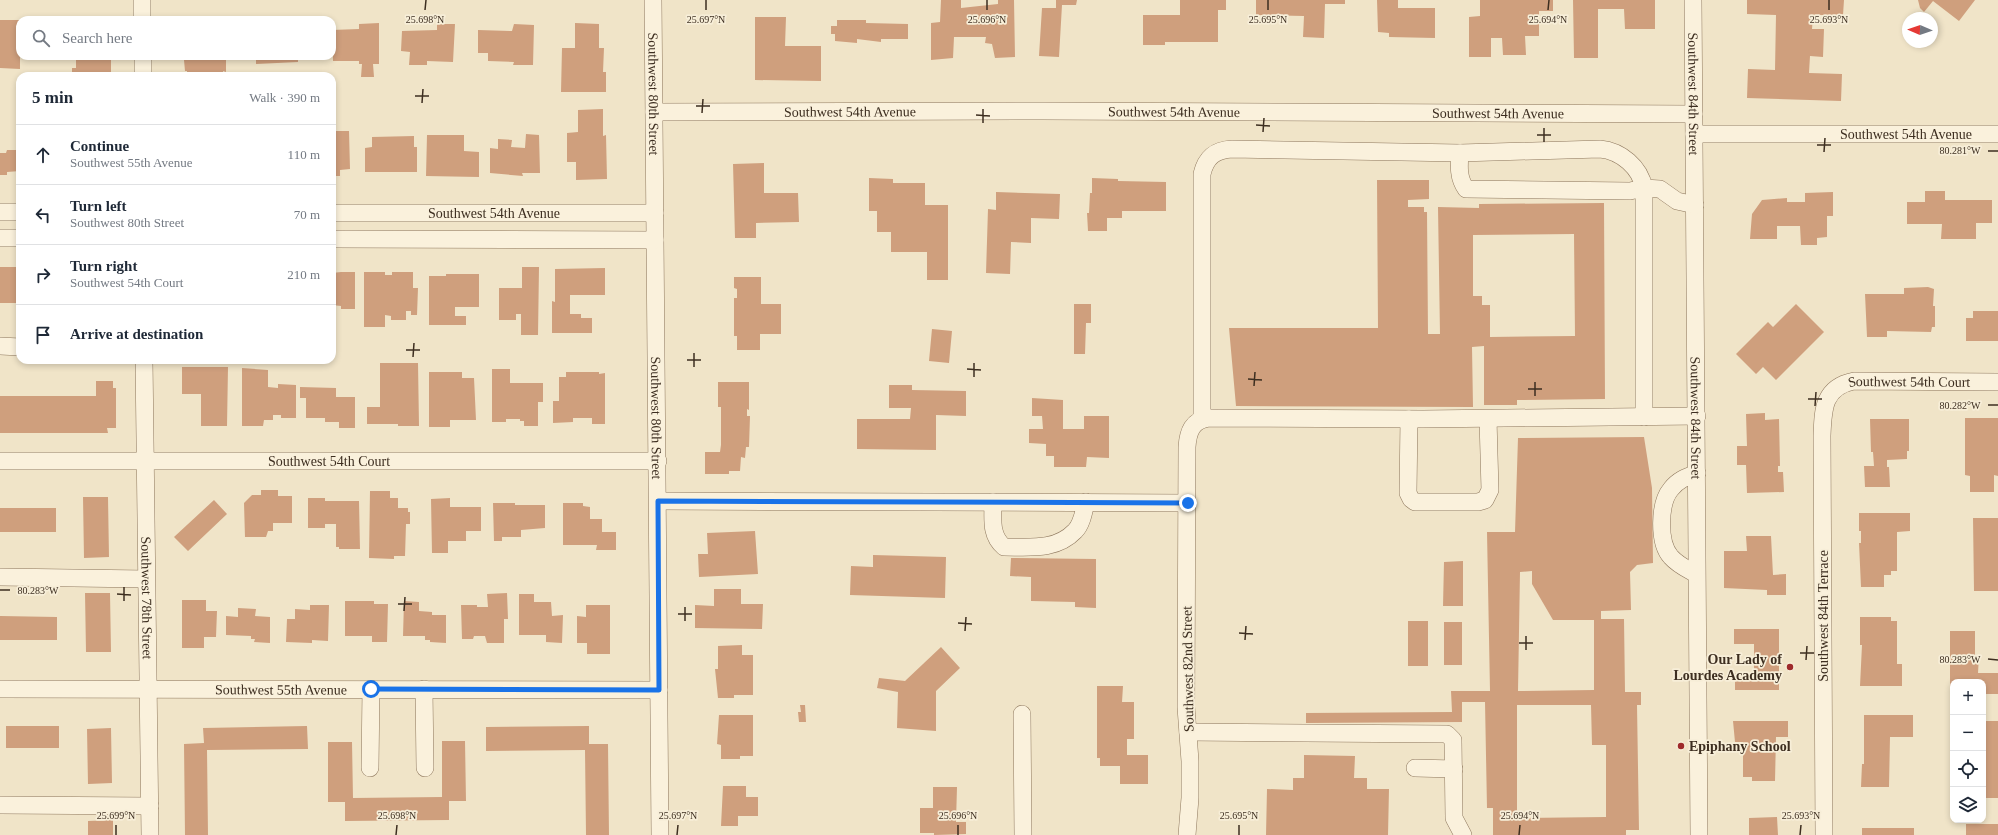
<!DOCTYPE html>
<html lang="en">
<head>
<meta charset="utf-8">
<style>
  body { margin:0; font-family:Georgia,serif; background:#f6f6f7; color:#1f2937 }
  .controls { position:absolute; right:12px; bottom:12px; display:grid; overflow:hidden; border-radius:8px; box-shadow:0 2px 6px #0003 }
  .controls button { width:36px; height:36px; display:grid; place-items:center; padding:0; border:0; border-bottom:1px solid #e0e1e3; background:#fff; color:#1f2937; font:20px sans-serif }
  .compass { position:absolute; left:1902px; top:12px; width:36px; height:36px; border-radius:50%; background:#fff; box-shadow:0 2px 6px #0003; rotate:272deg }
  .stop { position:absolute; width:12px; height:12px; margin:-9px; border:3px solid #1a73e8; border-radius:50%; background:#fff }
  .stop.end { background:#1a73e8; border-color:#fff; box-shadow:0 1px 4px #0008 }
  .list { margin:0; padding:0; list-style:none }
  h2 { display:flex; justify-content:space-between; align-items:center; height:52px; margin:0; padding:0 16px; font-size:17px }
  h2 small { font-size:13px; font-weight:400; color:#747a83 }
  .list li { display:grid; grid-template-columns:26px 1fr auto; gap:12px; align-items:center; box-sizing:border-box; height:60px; padding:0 16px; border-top:1px solid #e0e1e3 }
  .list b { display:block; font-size:15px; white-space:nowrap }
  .list p { margin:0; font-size:13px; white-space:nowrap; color:#747a83 }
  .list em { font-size:13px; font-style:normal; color:#747a83 }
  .icon { flex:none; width:22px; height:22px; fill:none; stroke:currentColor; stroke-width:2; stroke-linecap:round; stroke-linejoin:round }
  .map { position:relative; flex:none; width:1998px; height:835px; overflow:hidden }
  .search { position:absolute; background:#fff; box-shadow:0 2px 6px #0003; left:16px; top:16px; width:320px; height:44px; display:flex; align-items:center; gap:10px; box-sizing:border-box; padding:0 14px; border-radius:12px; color:#747a83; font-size:15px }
  .panel { position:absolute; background:#fff; box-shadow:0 2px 6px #0003; left:16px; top:72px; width:320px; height:292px; border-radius:12px }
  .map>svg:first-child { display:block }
  .building { fill:#cf9f7d; fill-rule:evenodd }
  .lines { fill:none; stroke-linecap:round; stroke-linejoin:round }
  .minor-casing { stroke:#8d765c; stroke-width:18 }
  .minor { stroke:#faf1dc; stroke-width:17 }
  .route { stroke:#1a73e8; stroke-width:5 }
  .ticks { fill:none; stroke:#3d2e20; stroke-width:1.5 }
  .poi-dot { fill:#9e2a2b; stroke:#f7eed8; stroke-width:1.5 }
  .labels { text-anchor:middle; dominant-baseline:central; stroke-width:3.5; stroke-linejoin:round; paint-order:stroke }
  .street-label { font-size:14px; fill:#3d2e20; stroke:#f7eed8 }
  .poi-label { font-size:14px; font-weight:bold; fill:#3d2e20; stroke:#f7eed8; text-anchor:end }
  .ticks-label { font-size:10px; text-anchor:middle; fill:#3d2e20; stroke:#f7eed8; stroke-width:3.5; stroke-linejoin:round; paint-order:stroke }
</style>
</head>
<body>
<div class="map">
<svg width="1998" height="835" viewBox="0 0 1998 835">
  <rect width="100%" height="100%" fill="#f0e4c8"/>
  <path class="building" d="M941 0H961V8L998 4V0H1014L1015 57 995 58 992 44 985 43 986 37H954L953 58 931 60V23L940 22Z
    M1056 0H1077L1076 5H1062L1059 57 1039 56 1042 8H1056Z
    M1180 0H1226V10H1218V42H1165V45H1143V15H1180Z
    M1256 0H1345V4H1325L1324 38 1303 37 1304 16 1256 15Z
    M1377 0H1398V8H1435V38L1389 37V33L1378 32Z
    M1480 0H1553V11H1539V36H1525L1526 55H1503L1502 38H1491V57H1469V17L1480 16Z
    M1573 0H1655V29H1625L1624 9H1598V58H1574Z
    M1747 0H1844L1843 15H1813L1812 29H1824L1823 57 1810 56 1809 73 1842 74 1841 101 1747 98 1748 69 1775 70 1776 15 1747 14Z
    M1918 0H1975L1959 21 1933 1 1924 12 1920 8Z
    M755 17H786L785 46H821V81L755 80Z
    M0 20H20V69L0 68Z
    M837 20H866V23L908 24V39H881V42L857 39V43L835 41V34H831V26H837Z
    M379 23V64H373L374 77H361L362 64H359V61H333L332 30 359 29V24Z
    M575 23 599 24V48H604L603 72H606V92H561L562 48H575Z
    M437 24H455L453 62 427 61V65H409L410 52 401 51 402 31 437 30Z
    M514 24 534 25 533 65H513L514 62 488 61V53H478V30L512 31Z
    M76 56H111V76H72V68H76Z
    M172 56H226V72L223 71V76H187V71H185L184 60H172Z
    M256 56H298V62L256 64Z
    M603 109V136L606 135 607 179 576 180V162H567V133L578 132V110Z
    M18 120H20V171L7 172V175H0V153H6L7 150H18Z
    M332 123H334V131H349L350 169 340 170V176H332Z
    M526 134 539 135 540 173H522L523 176 490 173V148L498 149V139L512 140 511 147 525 148Z
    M427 135H464V151L479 152V177L426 176Z
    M414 136V147H417V172H365V148L372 147V137Z
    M764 163V193H798L799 222 756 223V238H735L733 164Z
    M869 178 893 179V183H925V205H948V280H927V252H891V232H877V211H869Z
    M1092 178 1118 179V181L1166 182V211H1122V218H1107V231H1088L1087 213H1089L1090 193H1092Z
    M1377 180H1429V199L1408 200V207H1424V212H1427L1428 334H1440L1438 207 1479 208V204L1604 203 1605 399 1517 400V405H1484V346L1472 347 1473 407 1236 406 1229 328H1378ZM1574 234 1575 336 1490 337V305H1482V296H1473V235Z
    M1925 191H1945V200H1992V223H1976V239H1941L1942 224H1907V202H1925Z
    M996 192 1060 194 1059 219 1031 218V243L1011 242 1010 274 986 273 988 209 996 210Z
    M1833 192V216H1827V237L1817 238V245H1801L1800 226H1777V239H1750L1752 214 1762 200 1787 198V202H1805V193Z
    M18 265H20V303H0V267H18Z
    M522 267H539L538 335H521V314H516V320H499V288H522Z
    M605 268V295H570V314H581V318H592V333H552V301L555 302V269Z
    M341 272H355V309H341V306L332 305V273Z
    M364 272H385V275H392V272H413V288H418L417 315H411V311H406V320H391V316L385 315V327H364Z
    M446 274H479V307H455V316H466V325H429V276H446Z
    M734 277H761V304H781V334H760V350H737V336H734V298H737V289L734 288Z
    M1928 287 1934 289 1933 306H1935V327H1932L1931 332 1887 331V337H1867L1865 294H1904V288Z
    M1074 304H1091V323H1086L1085 354H1074Z
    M1796 304 1824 332 1776 380 1763 367 1756 374 1736 354 1768 322 1773 327Z
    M1973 311H1998V341H1966V318H1973Z
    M932 329 952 331 949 363 929 361Z
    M380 363H418L419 426H398V424H367V407H380Z
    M182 367H228L227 426H201V394H182Z
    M242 368 268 370V387L278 388V384L296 385V418H281V415H273V420H264L263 426H242Z
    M492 369H510V383H543V402H538V426H524V421H520V419H506V422H492Z
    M429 372H462V378H474L476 420H450V427H429Z
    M566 372H599V374L605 373V424H592V418H573V422L553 423V401H559V377H566Z
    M96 381H113V388H116V428H107L108 433H0V396H96Z
    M718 382H749V410L747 409V416H750L749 447H746L745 458 741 457 740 471H729V474H705V452H720L721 445V407H718Z
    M889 385H912V390L966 391V416L936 415V450L857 449V419H910L911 408H889Z
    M300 387 336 388V397H355V428H339V422H325V418H306V398H300Z
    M1032 398 1063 400V429H1084V416H1109V458L1087 457 1086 467H1054V456H1046V444L1029 443V429H1043L1042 416H1032Z
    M1765 413V420L1779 419 1780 466H1778V472H1783L1784 492 1747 493 1746 465H1737V446H1747L1746 414Z
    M1965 418H1998V476L1994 475V492H1970V476L1965 475Z
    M1870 419H1909V451H1907V459L1887 460V467H1889L1890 487H1865L1864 466H1874L1873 452H1871Z
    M1644 437 1652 488 1653 563 1637 565 1630 572 1631 610 1601 611V619H1624L1625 692H1641V705H1637L1639 830H1626V835H1493V808H1487L1485 702H1462V722L1306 723V713L1452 712 1451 691H1490L1487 532H1515L1518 438ZM1532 571V584L1553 620H1594V690L1518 691 1520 572ZM1517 705H1591L1592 745H1606V817L1517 818Z
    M261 490H278V496H292V523H273V531H268L266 537H245L244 503 252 495H261Z
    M370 491H390V498H398V508H408V512H410V524H406L405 556H394V559L369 558Z
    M83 497H108L109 557 84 558Z
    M308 498H325V501H359L360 549H339V547H336V524H325V528H308Z
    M450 498V507H481V531H466V541H448V553H432L431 499Z
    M214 500 227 514 188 551 174 537Z
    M493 503H515V505H545V528L521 530V537H502V541H494Z
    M563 503H583V506L590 507V519H602V532H616V550H596L597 545H563Z
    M0 508H56V532H0Z
    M1859 513H1910V531L1897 532V571H1891V575H1884V587H1861L1859 543H1861V531H1859Z
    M1973 518H1998V591H1974Z
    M755 531 758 574 699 577 698 554H708L707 533Z
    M1746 536H1771L1773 575 1786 574V595H1767V590L1724 588V551H1747Z
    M873 555 946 557 945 598 850 595 851 566 873 567Z
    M1011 558 1096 559V608L1075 607V602L1031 601V577L1010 576Z
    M1463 561V606H1443L1444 562Z
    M714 589H741V604H763L762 629 695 628V605L714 606Z
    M85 593H110L111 652H86Z
    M507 593 508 619H504V643H487L485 636H474L473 639H462L461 605H477V607H488L487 594Z
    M519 594H534V602H551L552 616 563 615 562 643 546 642V635H519Z
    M182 600H206V611H217L216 637H204V648H182Z
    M345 601H374V604H388L387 642H372V636H345Z
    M404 601 419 602V611L432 612V615H446V643L430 642V640H425V636H403Z
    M310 605H329L328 641 312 640V643L286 642 287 619H295V609L310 610Z
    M586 605H610V654H587V643H577V616L586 617Z
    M238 608 256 609 255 616 270 617V643L254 642 255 639H251V636L226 635V616L238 617Z
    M0 616 57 617V640H0Z
    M1860 617H1891V621H1897V664H1902V686H1860L1862 645H1860Z
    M1408 621H1428V666H1408Z
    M1444 622H1462V665H1444Z
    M1734 629H1779V690H1735V673H1754V644H1734Z
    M1950 631H1975V656H1979L1978 673H1998V694H1983V682H1953V694H1950Z
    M742 645V655H753V695H734V698H718L715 669H718V646Z
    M941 647 960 668 936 691V731L897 728 898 692 877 688 879 678 905 681Z
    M1097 686H1123L1122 702H1134V739H1127V755H1148V784H1120V766H1100V758H1097Z
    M800 705H805L806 722H799L798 712H801Z
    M719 715H753V756H740V759H721V745L717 744Z
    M1864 715H1913V737H1890L1889 787H1861L1862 764H1864Z
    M1733 721H1788V737H1776L1775 781H1752V777H1743V742H1735Z
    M1983 721H1998V798H1983Z
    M6 726H59V748H6Z
    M307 726 308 749 207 750 208 835H185L184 744 204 743 203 728Z
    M589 726V744H608L609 835H586L585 750 486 751V727Z
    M111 728 112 783 88 784 87 729Z
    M442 741H465L466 801H449V820L345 821V802H328V742H352L353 798 442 797Z
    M1304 755 1355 756 1354 778H1367V789H1389L1388 835H1266L1267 789 1293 790V778H1304Z
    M723 786H746V797H758V816H738V826H721Z
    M933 787H957L956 822H966V834L934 835V833H920V808H933Z
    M1777 817 1778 835H1749V818Z
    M113 820V835H88V821Z
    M1966 824H1998V835H1966Z
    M1862 828H1914V835H1862Z"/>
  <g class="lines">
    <g class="minor-casing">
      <g id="minor">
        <path d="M142 0V20"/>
        <path id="s1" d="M653 0 660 835"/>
        <path id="s2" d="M1693 0 1699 835"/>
        <path d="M143 56V76"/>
        <path id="s3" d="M654 112 1043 111 1694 114"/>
        <path id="s4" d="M1694 134H1998"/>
        <path d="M1460 153C1459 166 1458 178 1466 189L1630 191 1644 188 1660 189 1677 201 1695 205"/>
        <path d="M0 212H20"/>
        <path id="s5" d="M332 213H655"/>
        <path d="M0 238H20"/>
        <path d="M332 239 655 240"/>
        <path d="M0 346 20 347"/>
        <path id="s6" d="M144 360 150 835"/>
        <path d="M1202 419V174C1206 157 1215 150 1232 149L1460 153 1600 149C1621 151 1640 167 1644 188V417"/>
        <path d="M1409 419 1408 493 1411 499 1415 502H1478L1485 500 1490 490 1488 419"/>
        <path id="s7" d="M0 461H658"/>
        <path d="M658 501 1188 503"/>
        <path d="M993 502C993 519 990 535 1004 547 1029 547 1056 551 1075 531 1082 524 1084 511 1086 502"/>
        <path d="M1696 574C1687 569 1678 565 1671 557 1658 543 1659 503 1671 489 1678 480 1686 477 1697 473"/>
        <path d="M0 577 146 579"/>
        <path id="s8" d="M0 689 659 690"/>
        <path d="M424 689 425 768"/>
        <path d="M1022 714 1023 835"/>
        <path d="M1188 732 1447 734 1453 740 1454 818 1463 835"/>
        <path d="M370 768 371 689"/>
        <path d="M1415 768 1454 769"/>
        <path d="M0 805 150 806"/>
        <path d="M1187 835 1190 798V761L1186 707 1187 447C1188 432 1192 420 1209 418L1423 419 1697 416"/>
        <path id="s9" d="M1824 835 1822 436C1823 410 1823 387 1854 381L1998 382"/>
      </g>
    </g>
    <use href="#minor" class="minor"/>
  </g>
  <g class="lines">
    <path class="route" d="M371 689 659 690 658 501 1188 503"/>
  </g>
  <path class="ticks" d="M425 10 426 0M706 10V0M987 10V0M1268 10V0M1548 10 1549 0M1829 10V0M415 96H429M422 103 423 89M696 106H710M702 113 703 99M976 115 990 116M983 123V109M1256 125 1270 126M1263 132 1264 118M1537 135H1551M1544 142V128M1817 145H1831M1988 151H1998M1824 152 1825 138M406 350H420M413 357 414 343M687 360H701M694 367V353M967 369 981 370M974 377V363M1248 379 1262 380M1254 386 1255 372M1528 389H1542M1535 396V382M1808 399H1822M1988 405H1998M1815 406 1816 392M0 590H10M117 594 131 595M124 601V587M398 604H412M404 611 405 597M678 614H692M685 621V607M958 623 972 624M965 631 966 617M1239 633 1253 634M1245 640 1246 626M1519 643H1533M1526 650V636M1800 653H1814M1988 659 1998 660M1806 660 1807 646M116 835V825M396 835 397 825M677 835 678 825M958 835V825M1239 835V825M1519 835 1520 825M1800 835 1801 825"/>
  <g class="poi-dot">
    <circle cx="1790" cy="667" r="4"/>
    <circle cx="1681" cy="746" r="4"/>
  </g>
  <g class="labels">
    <g class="street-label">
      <text stroke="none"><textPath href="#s1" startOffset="94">Southwest 80th Street</textPath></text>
      <text stroke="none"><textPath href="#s2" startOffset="94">Southwest 84th Street</textPath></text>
      <text stroke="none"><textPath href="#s3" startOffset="196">Southwest 54th Avenue</textPath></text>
      <text stroke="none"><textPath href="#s3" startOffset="520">Southwest 54th Avenue</textPath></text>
      <text stroke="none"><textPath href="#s3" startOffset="844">Southwest 54th Avenue</textPath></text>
      <text stroke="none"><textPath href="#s4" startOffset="212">Southwest 54th Avenue</textPath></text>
      <text stroke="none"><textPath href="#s5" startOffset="162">Southwest 54th Avenue</textPath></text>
      <text stroke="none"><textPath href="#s9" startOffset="525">Southwest 54th Court</textPath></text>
      <text stroke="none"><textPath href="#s1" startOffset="418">Southwest 80th Street</textPath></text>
      <text stroke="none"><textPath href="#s2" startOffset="418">Southwest 84th Street</textPath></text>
      <text stroke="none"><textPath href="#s7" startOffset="329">Southwest 54th Court</textPath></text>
      <text stroke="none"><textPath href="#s6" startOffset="238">Southwest 78th Street</textPath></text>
      <text transform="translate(1823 616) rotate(-90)">Southwest 84th Terrace</text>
      <text transform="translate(1188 669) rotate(-91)">Southwest 82nd Street</text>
      <text stroke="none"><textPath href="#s8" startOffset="281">Southwest 55th Avenue</textPath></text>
    </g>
    <g class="poi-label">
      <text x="1782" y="659">Our Lady of<tspan x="1782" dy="16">Lourdes Academy</tspan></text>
      <text x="1689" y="746" text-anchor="start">Epiphany School</text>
    </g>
  </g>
  <g class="ticks-label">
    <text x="425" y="23">25.698°N</text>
    <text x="706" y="23">25.697°N</text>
    <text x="987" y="23">25.696°N</text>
    <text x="1268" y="23">25.695°N</text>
    <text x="1548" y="23">25.694°N</text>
    <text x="1829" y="23">25.693°N</text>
    <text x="1960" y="154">80.281°W</text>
    <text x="1960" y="409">80.282°W</text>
    <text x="38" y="594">80.283°W</text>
    <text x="1960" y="663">80.283°W</text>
    <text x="116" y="819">25.699°N</text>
    <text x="397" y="819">25.698°N</text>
    <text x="678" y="819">25.697°N</text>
    <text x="958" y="819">25.696°N</text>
    <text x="1239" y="819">25.695°N</text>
    <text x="1520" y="819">25.694°N</text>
    <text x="1801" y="819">25.693°N</text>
  </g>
</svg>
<div class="controls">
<button>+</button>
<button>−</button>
<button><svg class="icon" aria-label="locate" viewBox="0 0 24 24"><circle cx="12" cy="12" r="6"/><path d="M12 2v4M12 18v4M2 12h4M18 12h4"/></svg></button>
<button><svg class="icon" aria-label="layers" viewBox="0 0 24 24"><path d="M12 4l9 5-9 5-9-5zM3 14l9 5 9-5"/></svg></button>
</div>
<svg class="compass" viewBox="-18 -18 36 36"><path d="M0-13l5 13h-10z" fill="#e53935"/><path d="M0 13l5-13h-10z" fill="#747a83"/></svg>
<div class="stop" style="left:371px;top:689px"></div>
<div class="stop end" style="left:1188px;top:503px"></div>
<div class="search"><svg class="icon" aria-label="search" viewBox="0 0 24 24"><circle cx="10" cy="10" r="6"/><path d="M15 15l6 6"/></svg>Search here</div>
<section class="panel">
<h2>5 min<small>Walk · 390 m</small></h2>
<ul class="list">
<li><svg class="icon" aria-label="ahead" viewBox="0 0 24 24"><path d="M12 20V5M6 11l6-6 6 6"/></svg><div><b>Continue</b><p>Southwest 55th Avenue</p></div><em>110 m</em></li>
<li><svg class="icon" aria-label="left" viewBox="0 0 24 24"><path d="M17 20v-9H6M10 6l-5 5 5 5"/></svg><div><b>Turn left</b><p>Southwest 80th Street</p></div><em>70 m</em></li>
<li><svg class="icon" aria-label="right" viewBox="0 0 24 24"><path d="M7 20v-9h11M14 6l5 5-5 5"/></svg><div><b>Turn right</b><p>Southwest 54th Court</p></div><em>210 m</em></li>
<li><svg class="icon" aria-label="arrive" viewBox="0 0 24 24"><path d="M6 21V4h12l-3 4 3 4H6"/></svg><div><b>Arrive at destination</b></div></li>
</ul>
</section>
</div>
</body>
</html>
